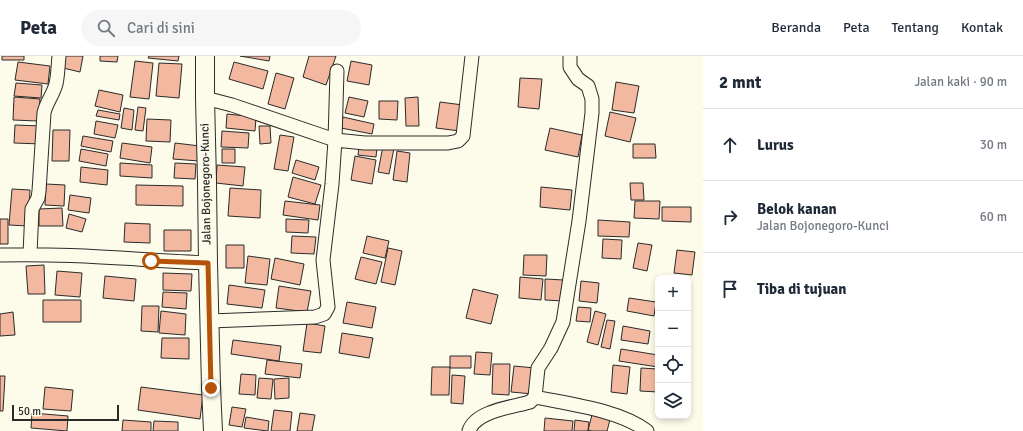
<!DOCTYPE html>
<html lang="id">
<head>
<meta charset="utf-8">
<style>
  body { margin:0; font-family:Signika,sans-serif; background:#f6f6f7; color:#1f2937 }
  .controls { position:absolute; right:12px; bottom:12px; display:grid; overflow:hidden; border-radius:8px; box-shadow:0 2px 6px #0003 }
  .controls button { width:36px; height:36px; display:grid; place-items:center; padding:0; border:0; border-bottom:1px solid #e0e1e3; background:#fff; color:#1f2937; font:20px sans-serif }
  .scale { position:absolute; left:12px; bottom:10px; width:107px; box-sizing:border-box; padding-left:4px; border:2px solid #2b2b2b; border-top:0; font-size:11px; line-height:14px; white-space:nowrap; color:#2b2b2b; -webkit-text-stroke:3px #fdfbea; paint-order:stroke }
  .stop { position:absolute; width:12px; height:12px; margin:-9px; border:3px solid #b45309; border-radius:50%; background:#fff }
  .stop.end { background:#b45309; border-color:#fff; box-shadow:0 1px 4px #0008 }
  .list { margin:0; padding:0; list-style:none }
  h2 { display:flex; justify-content:space-between; align-items:center; height:52px; margin:0; padding:0 16px; font-size:17px }
  h2 small { font-size:13px; font-weight:400; color:#747a83 }
  .list li { display:grid; grid-template-columns:26px 1fr auto; gap:12px; align-items:center; box-sizing:border-box; height:72px; padding:0 16px; border-top:1px solid #e0e1e3 }
  .list b { display:block; font-size:15px; white-space:nowrap }
  .list p { margin:0; font-size:13px; white-space:nowrap; color:#747a83 }
  .list em { font-size:13px; font-style:normal; color:#747a83 }
  .icon { flex:none; width:22px; height:22px; fill:none; stroke:currentColor; stroke-width:2; stroke-linecap:round; stroke-linejoin:round }
  .map { position:relative; flex:none; width:703px; height:375px; overflow:hidden }
  header { display:flex; align-items:center; gap:24px; box-sizing:border-box; height:56px; padding:0 20px; background:#fff; border-bottom:1px solid #e0e1e3 }
  header strong { font-size:19px }
  nav { display:flex; gap:22px; margin-inline-start:auto; font-size:14px }
  .search { width:280px; height:36px; background:#f6f6f7; display:flex; align-items:center; gap:10px; box-sizing:border-box; padding:0 14px; border-radius:22px; color:#747a83; font-size:15px }
  main { display:flex }
  aside { flex:1; background:#fff }
  .map>svg:first-child { display:block }
  .building { fill:#f2b8a0; stroke:#2b2b2b }
  .lines { fill:none; stroke-linecap:round; stroke-linejoin:round }
  .minor-casing { stroke:#2b2b2b; stroke-width:15 }
  .secondary-casing { stroke:#2b2b2b; stroke-width:20 }
  .minor { stroke:#fdfbea; stroke-width:13 }
  .secondary { stroke:#fdfbea; stroke-width:18 }
  .route { stroke:#b45309; stroke-width:5 }
  .labels { text-anchor:middle; dominant-baseline:central; stroke-width:3; stroke-linejoin:round; paint-order:stroke }
  .street-label { font-size:12px; fill:#2b2b2b; stroke:#fdfbea }
</style>
</head>
<body>
<header>
<strong>Peta</strong>
<div class="search"><svg class="icon" aria-label="search" viewBox="0 0 24 24"><circle cx="10" cy="10" r="6"/><path d="M15 15l6 6"/></svg>Cari di sini</div>
<nav><a>Beranda</a><a>Peta</a><a>Tentang</a><a>Kontak</a></nav>
</header>
<main>
<div class="map">
<svg width="703" height="375" viewBox="0 0 703 375">
  <rect width="100%" height="100%" fill="#fdfbea"/>
  <path class="building" d="M2 0H24V4H2Z
    M65 0H83L80 16 63 12Z
    M100 0H118L117 6 100 5Z
    M149 0H179L178 5 148 2Z
    M240 0H270L269 5Z
    M309 0H336L326 29 303 21Z
    M135 5 153 7 149 43 130 41Z
    M351 5 372 9 369 29 347 25Z
    M18 6 50 10 48 28 15 24Z
    M234 6 268 15 263 33 229 23Z
    M159 7 182 8 179 42 156 40Z
    M276 17 294 22 285 53 268 48Z
    M520 22 542 23 539 53 518 51Z
    M616 26 639 30 634 57 612 54Z
    M16 27 42 29 41 42 14 40Z
    M99 34 123 39 120 56 95 50Z
    M14 41 40 43 38 65 13 64Z
    M349 41 368 45 364 61 345 57Z
    M418 41 419 70H406L405 42Z
    M379 45H398L397 64 379 63Z
    M440 46 463 49 460 75 436 72Z
    M138 51 146 52 143 75 135 74Z
    M124 52 134 54 132 74 121 72Z
    M98 54 120 58 119 64 96 60Z
    M610 56 636 62 630 86 605 80Z
    M227 58 256 61 255 75 226 72Z
    M343 61 374 68 372 78 341 72Z
    M147 63 171 64 170 86 146 85Z
    M96 65 118 69 115 82 94 78Z
    M15 69 42 70V88L14 87Z
    M259 70H270L271 87 260 88Z
    M550 72 582 79 578 101 545 94Z
    M53 74H70L69 105H52Z
    M222 75 249 77 248 92 221 91Z
    M280 79 294 81 288 115 274 113Z
    M83 80 113 85 111 96 81 90Z
    M122 87 152 91 150 107 120 102Z
    M175 87 200 90 199 105 173 103Z
    M633 88H655L656 102H633Z
    M359 90 377 92 376 101 358 99Z
    M383 90 394 92 389 118 378 116Z
    M81 93 108 98 106 110 79 105Z
    M222 93H235V107H222Z
    M397 95 410 97 407 126 393 124Z
    M355 100 376 104 372 128 351 124Z
    M296 104 319 111 315 124 292 117Z
    M120 107 152 109V122L120 120Z
    M175 107 196 108 195 123 174 122Z
    M217 109 245 111 243 130 216 127Z
    M81 111 108 114 107 129 80 126Z
    M293 121 321 129 315 148 288 141Z
    M630 127H643L644 144H631Z
    M46 128 65 129 64 150 45 149Z
    M136 129 183 130V150L136 149Z
    M541 131 572 134 570 154 540 151Z
    M230 132 261 134 260 162 228 160Z
    M12 133 30 134 28 170 9 169Z
    M70 139 91 142 89 157 68 154Z
    M285 145 320 149 318 164 283 159Z
    M635 145H660L659 163 634 162Z
    M662 151H691V166L662 165Z
    M62 152 63 170H39V153Z
    M69 158 86 163 82 176 66 172Z
    M0 163H8V188H0Z
    M286 163 309 164 308 177 286 176Z
    M598 164 630 166 629 181 598 180Z
    M125 167 150 168V187L124 186Z
    M164 174H191V195H164Z
    M292 180 316 181 314 198 291 197Z
    M367 180 389 185 385 202 363 197Z
    M603 183 622 184 621 203 602 202Z
    M638 187 652 189 647 215 633 212Z
    M226 189H244V212H226Z
    M388 192 402 195 395 229 381 226Z
    M677 194 695 196 692 219 674 217Z
    M524 199H547L546 220 523 219Z
    M248 200 270 203 267 229 245 227Z
    M361 201 382 206 376 228 355 223Z
    M275 202 304 208 300 229 271 223Z
    M44 209 45 238H28L26 210Z
    M57 215 82 217 80 241 55 239Z
    M163 217 192 218 191 235 163 234Z
    M105 220 136 223 134 245 103 242Z
    M520 221 543 223 541 244 519 242Z
    M545 223 564 224 563 245 545 244Z
    M581 225 599 227 597 247 579 245Z
    M229 229 265 234 262 252 227 248Z
    M279 230 311 235 307 256 276 252Z
    M473 233 498 239 491 268 466 262Z
    M163 236 187 237 186 253 162 251Z
    M629 242 656 246 654 260 627 255Z
    M43 244H81V266H43Z
    M347 246 376 251 372 272 343 267Z
    M142 250H159L158 276 141 275Z
    M578 251 591 252 590 266 576 265Z
    M161 255 186 258 185 279 159 277Z
    M595 255 606 258 598 289 587 286Z
    M13 256 15 279 0 280V258Z
    M607 264 615 265 610 293 601 291Z
    M307 267 325 270 321 297 303 295Z
    M623 270 650 275 648 288 621 284Z
    M342 277 373 282 369 302 339 297Z
    M162 282H189V303L161 302Z
    M233 284 281 290 279 305 231 298Z
    M621 293 658 299V311L619 305Z
    M476 296 492 297 490 319 474 318Z
    M450 300H471V312H450Z
    M267 304 302 308 300 322 265 318Z
    M493 308H510L509 339 492 338Z
    M613 309 630 311 627 338 611 336Z
    M514 310 535 312 533 338 511 336Z
    M432 311H450L449 339H431Z
    M641 312 658 313V336L640 335Z
    M241 318 256 319 255 339 239 338Z
    M452 319 465 320 463 348 451 347Z
    M0 320H5L3 355H0Z
    M259 322 273 323 271 343 257 342Z
    M289 322V342L275 343 274 323Z
    M45 331 73 334 71 355 43 353Z
    M141 331 203 339 200 363 138 354Z
    M232 351 246 353 242 371 229 369Z
    M274 354 292 356 290 375H271Z
    M593 355 611 360 607 375H592L588 374Z
    M32 357 68 360 67 375 31 372Z
    M300 357 315 359 312 375H297Z
    M246 361 269 365 268 375 244 372Z
    M545 362 573 365 572 375H544Z
    M123 364 151 366V375H122Z
    M575 364 589 366 588 375H574Z
    M154 365 178 366V375H153Z"/>
  <g class="lines">
    <g class="minor-casing">
      <path id="minor" d="M205 42 232 49 335 84 337 15
        M30 198 32 153 38 142 39 135 44 57C46 47 53 39 56 28 58 19 58 9 59 0
        M0 199C69 197 138 204 208 207
        M210 265 315 261 324 258 328 251 323 204 332 128 335 84 365 87H448L458 85 463 80 472 0
        M535 341C569 348 619 354 647 375
        M469 375C475 355 513 351 530 346L535 341 538 312 551 292 563 266 579 165 592 57V43L588 30 578 23 570 11V0"/>
    </g>
    <g class="secondary-casing">
      <path id="secondary" d="M205 0V42L207 125 208 207 211 331 213 375"/>
    </g>
    <use href="#minor" class="minor"/>
    <use href="#secondary" class="secondary"/>
  </g>
  <g class="lines">
    <path class="route" d="M151 205 208 207 211 332"/>
  </g>
  <g class="labels">
    <g class="street-label">
      <text transform="translate(206 128) rotate(-91)">Jalan Bojonegoro-Kunci</text>
    </g>
  </g>
</svg>
<div class="controls">
<button>+</button>
<button>−</button>
<button><svg class="icon" aria-label="locate" viewBox="0 0 24 24"><circle cx="12" cy="12" r="6"/><path d="M12 2v4M12 18v4M2 12h4M18 12h4"/></svg></button>
<button><svg class="icon" aria-label="layers" viewBox="0 0 24 24"><path d="M12 4l9 5-9 5-9-5zM3 14l9 5 9-5"/></svg></button>
</div>
<div class="scale">50 m</div>
<div class="stop" style="left:151px;top:205px"></div>
<div class="stop end" style="left:211px;top:332px"></div>
</div>
<aside>
<h2>2 mnt<small>Jalan kaki · 90 m</small></h2>
<ul class="list">
<li><svg class="icon" aria-label="ahead" viewBox="0 0 24 24"><path d="M12 20V5M6 11l6-6 6 6"/></svg><div><b>Lurus</b></div><em>30 m</em></li>
<li><svg class="icon" aria-label="right" viewBox="0 0 24 24"><path d="M7 20v-9h11M14 6l5 5-5 5"/></svg><div><b>Belok kanan</b><p>Jalan Bojonegoro-Kunci</p></div><em>60 m</em></li>
<li><svg class="icon" aria-label="arrive" viewBox="0 0 24 24"><path d="M6 21V4h12l-3 4 3 4H6"/></svg><div><b>Tiba di tujuan</b></div></li>
</ul>
</aside>
</main>
</body>
</html>
